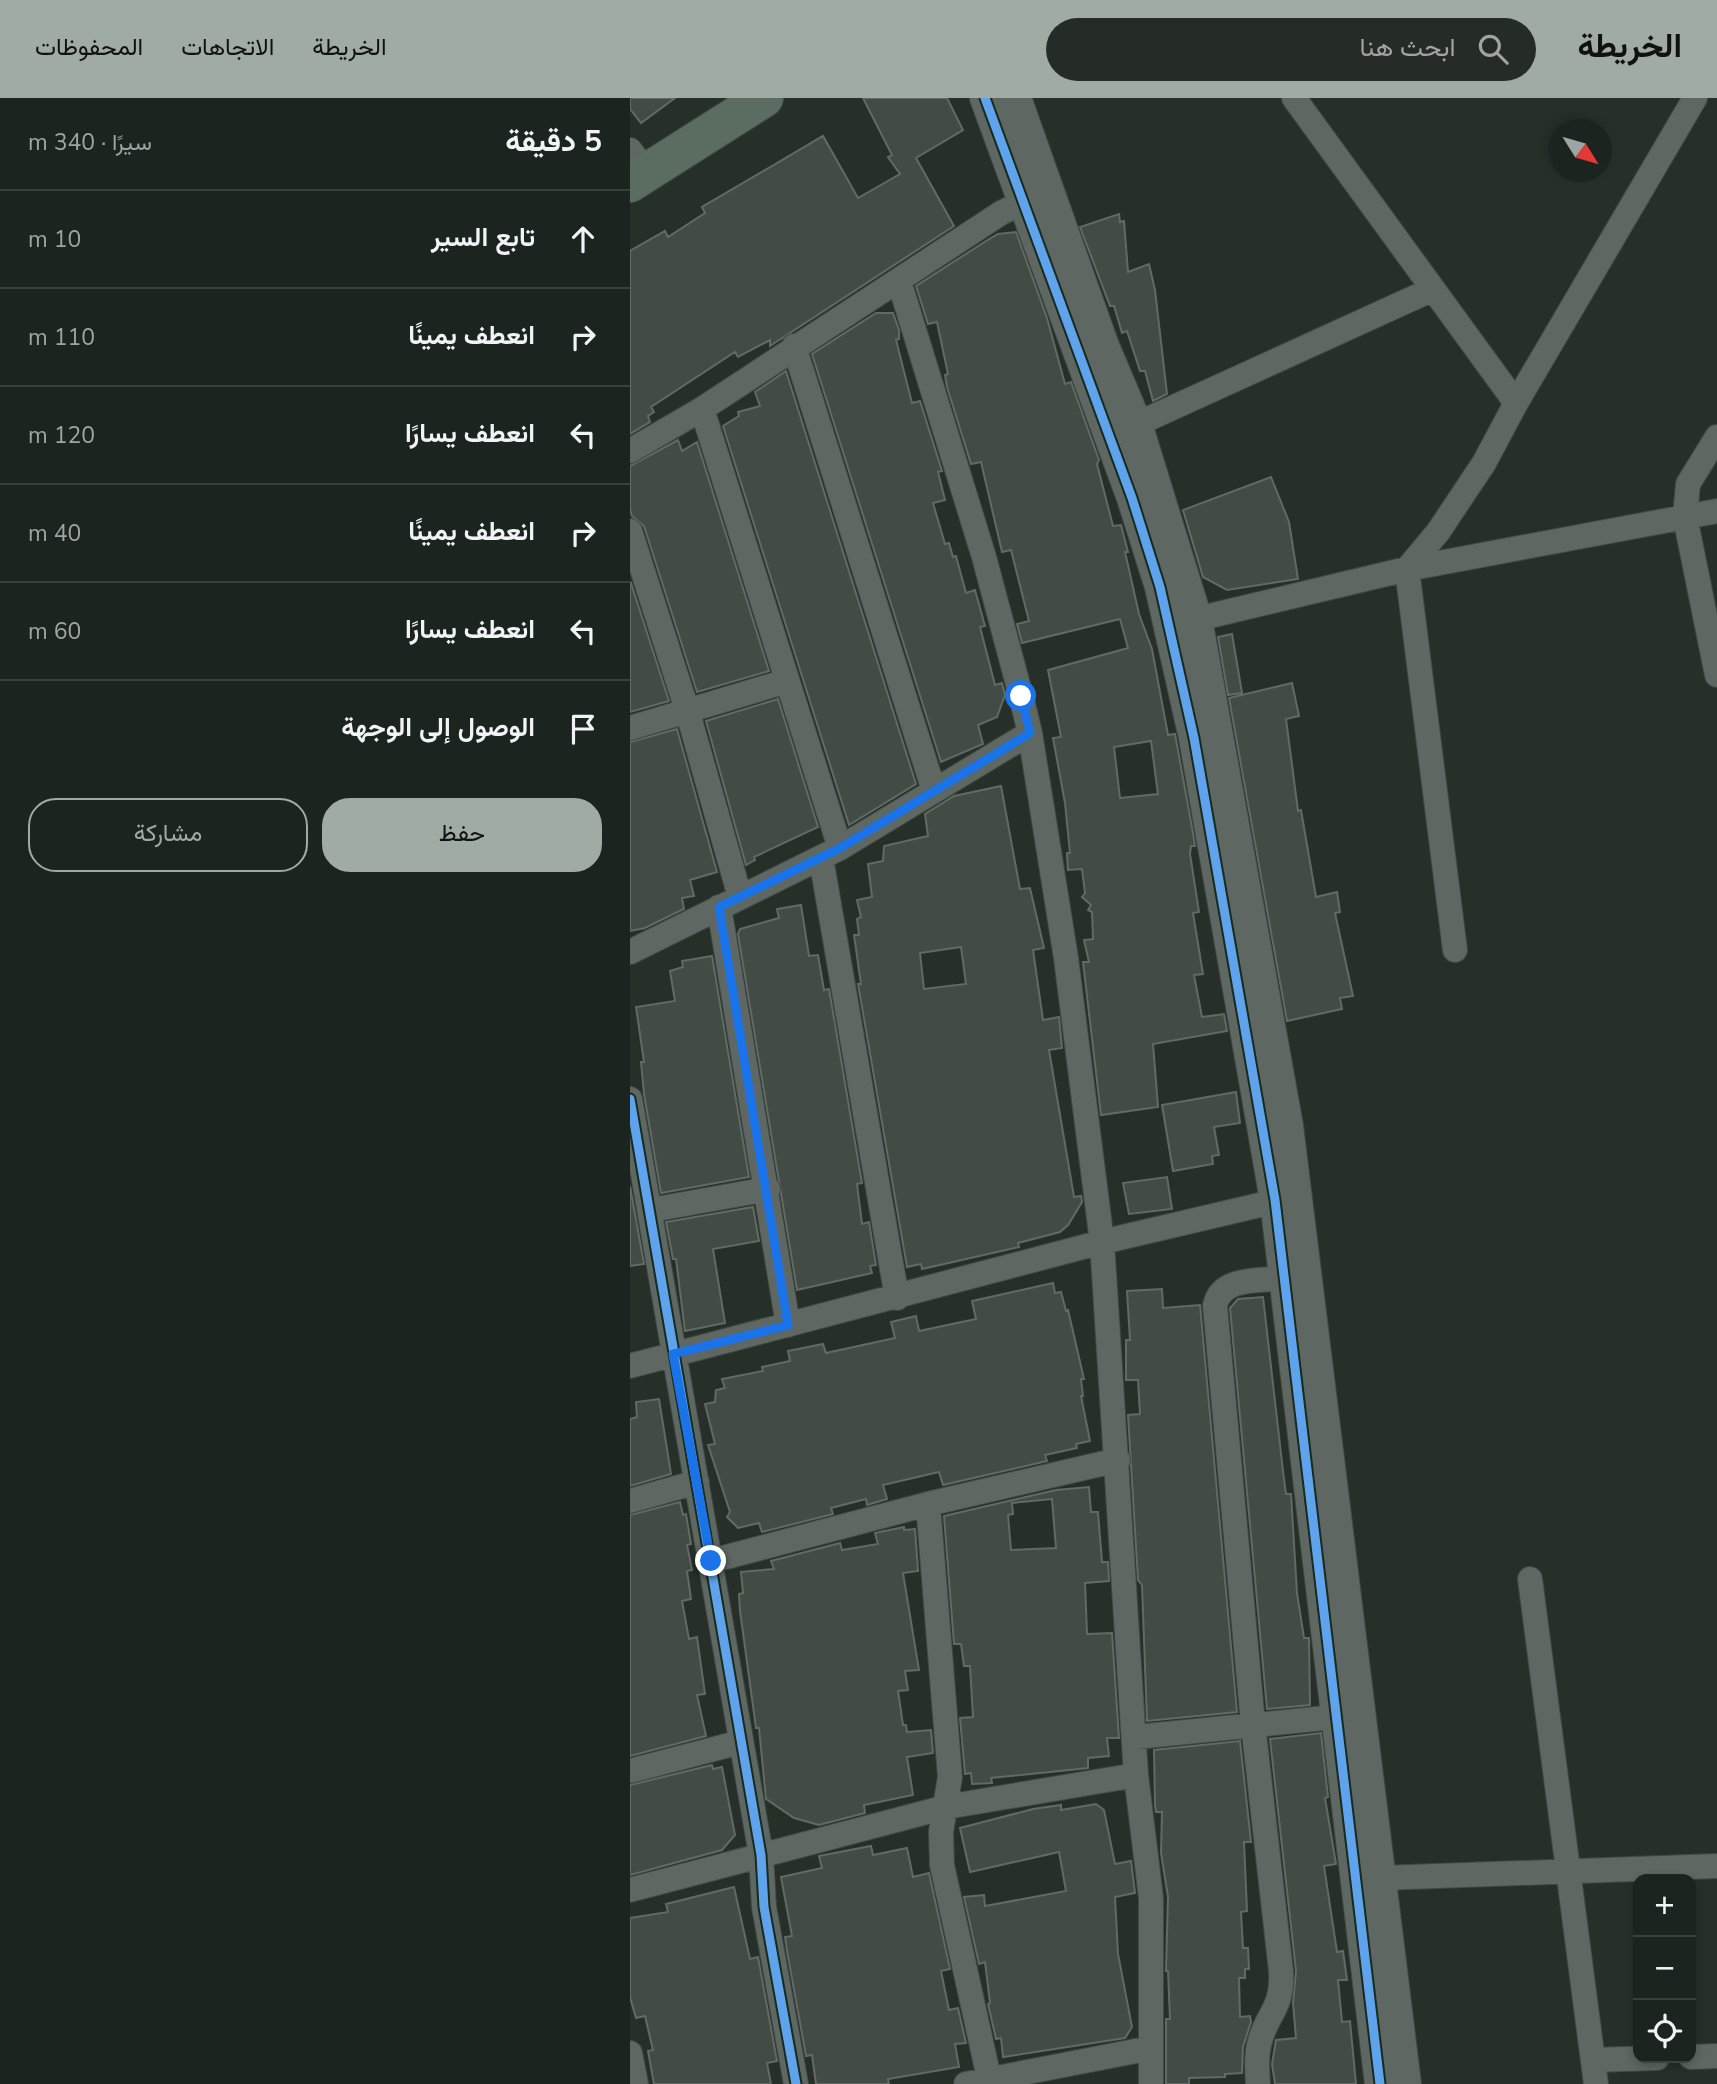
<!DOCTYPE html>
<html lang="ar">
<head>
<meta charset="utf-8">
<style>
  body { margin:0; font-family:"Nunito Sans",Vazirmatn,sans-serif; background:#252c28; color:#f1f3f6; direction:rtl }
  .controls { position:absolute; right:21px; bottom:21px; display:grid; overflow:hidden; border-radius:14px; box-shadow:0 4px 10px #0003 }
  .controls button { width:63px; height:63px; display:grid; place-items:center; padding:0; border:0; border-bottom:2px solid #3a413d; background:#1c241f; color:#f1f3f6; font:35px sans-serif }
  .compass { position:absolute; left:919px; top:21px; width:63px; height:63px; border-radius:50%; background:#1c241f; box-shadow:0 4px 10px #0003; rotate:127deg }
  .stop { position:absolute; width:21px; height:21px; margin:-16px; border:5px solid #1a73e8; border-radius:50%; background:#fff }
  .stop.end { background:#1a73e8; border-color:#fff; box-shadow:0 2px 7px #0008 }
  .list { margin:0; padding:0; list-style:none }
  h2 { display:flex; justify-content:space-between; align-items:center; height:91px; margin:0; padding:0 28px; font-size:30px }
  h2 small { font-size:23px; font-weight:400; color:#a0a4a4 }
  .list li { display:grid; grid-template-columns:46px 1fr auto; gap:21px; align-items:center; box-sizing:border-box; height:98px; padding:0 28px; border-top:2px solid #3a413d }
  .list b { display:block; font-size:26px; white-space:nowrap }
  .list em { font-size:23px; font-style:normal; color:#a0a4a4 }
  .actions { display:flex; gap:14px; padding:21px 28px }
  .actions a { flex:1; padding:16px 0; border:2px solid #a0aba3; border-radius:28px; text-align:center; font-size:24px; color:#a0aba3 }
  .actions .main { background:#a0aba3; color:#111 }
  .icon { flex:none; width:38px; height:38px; fill:none; stroke:currentColor; stroke-width:2; stroke-linecap:round; stroke-linejoin:round }
  .map { position:relative; flex:none; width:1087px; height:1986px; overflow:hidden; direction:ltr }
  header { display:flex; align-items:center; gap:42px; box-sizing:border-box; height:98px; padding:0 35px; background:#a0aba3; color:#111 }
  header strong { font-size:33px }
  nav { display:flex; gap:38px; margin-inline-start:auto; font-size:24px }
  .search { width:490px; height:63px; background:#252c28; display:flex; align-items:center; gap:18px; box-sizing:border-box; padding:0 24px; border-radius:38px; color:#a0a4a4; font-size:26px }
  main { display:flex }
  aside { flex:1; background:#1c241f }
  .map>svg:first-child { display:block }
  .building { fill:#424c45; stroke:#616a64; stroke-width:2; fill-rule:evenodd }
  .lines { fill:none; stroke-linecap:round; stroke-linejoin:round }
  .minor-casing { stroke:#414b44; stroke-width:26 }
  .tertiary-casing { stroke:#414b44; stroke-width:32 }
  .primary-casing { stroke:#414b44; stroke-width:40 }
  .minor { stroke:#5f6762; stroke-width:24 }
  .tertiary { stroke:#5f6762; stroke-width:30 }
  .primary { stroke:#5b6c61; stroke-width:38 }
  .cycleway-casing { stroke:#172b1e; stroke-width:13 }
  .cycleway { stroke:#60a3ed; stroke-width:9 }
  .route { stroke:#1a73e8; stroke-width:9 }
</style>
</head>
<body>
<header>
<strong>الخريطة</strong>
<div class="search"><svg class="icon" aria-label="search" viewBox="0 0 24 24"><circle cx="10" cy="10" r="6"/><path d="M15 15l6 6"/></svg>ابحث هنا</div>
<nav><a>الخريطة</a><a>الاتجاهات</a><a>المحفوظات</a></nav>
</header>
<main>
<div class="map">
<svg width="1087" height="1986" viewBox="0 0 1087 1986">
  <rect width="100%" height="100%" fill="#263029"/>
  <path class="building" d="M0 0H45L11 25 0 11Z
    M233 0H317L333 32 286 60 324 128 140 248V242L108 259 105 254 21 309 24 314 18 318 20 324 0 336V153L35 133 38 139 75 115 72 109 193 38 228 100 270 76 258 59 262 57Z
    M489 116 490 124 494 123 498 174 519 166 525 192 537 296 523 303 515 273H510L497 233 492 235 484 208H480L450 129Z
    M386 134 417 220 435 286 441 284 469 362 467 366 483 428 491 427 498 454H495L509 516 522 551 538 637 545 636 563 735 565 748H561L560 756 569 814 563 815 573 876 564 877 572 919 594 916 597 933 523 946 528 1009 471 1017 453 864H459L454 842 463 841 462 814 458 812 461 807 452 799 455 795 452 771 438 772 437 755H440L435 705 423 640 431 639 418 572 498 550 490 521 392 545 387 526 399 523 381 452 372 454 351 364 341 366 317 289 315 277 318 276 307 224 298 226 286 188 356 143 368 136ZM521 643 528 696 490 700 484 649Z
    M246 215H263L269 232V241L266 242 282 305 290 303 312 373 308 374 315 402 303 405 315 446 319 445 323 459 326 458 336 495 345 492 355 528 350 529 365 587 372 585 375 597 367 619 348 627 353 646 311 664 182 256Z
    M156 273 286 686 219 727 93 328 109 318 108 314 130 308 125 294Z
    M48 342 52 353 67 344 139 573 67 594 14 428 2 418 0 411V368Z
    M641 379 659 424 668 481 597 492 573 479 553 412Z
    M1 485 39 603 0 614V486Z
    M602 536 612 595 598 597 588 539Z
    M662 585 669 618 656 621 668 713 671 712 686 799 707 794 710 814 705 815 723 898 710 900 712 911 657 923 599 600Z
    M148 601 188 729 124 759 125 762 116 767 76 623Z
    M47 631 87 774 60 782 64 798 52 800 54 811 15 830 0 833V644Z
    M371 688 390 791 400 790 414 850 403 852 413 922 429 919 432 950 419 952 444 1099 451 1098 452 1104 438 1127 430 1134 388 1145 389 1149 292 1171 291 1166 277 1169 228 886H231L224 837H229L227 821 231 819 227 802 242 799 238 766 253 763 254 748 298 738 295 716 324 698ZM331 849 336 886 294 891 290 855Z
    M171 807 179 858 188 857 194 892 199 891 232 1085 227 1086 232 1126 239 1124 246 1167 240 1168 242 1175 167 1192 108 836 110 831 149 820 147 811Z
    M82 858 119 1079 31 1095 14 996 11 964H14L6 909 45 903 40 873 53 869 52 863Z
    M606 994 610 1025 584 1029 589 1057 582 1058 583 1066 543 1073 532 1007Z
    M537 1079 542 1111 499 1116 493 1085Z
    M0 1088 14 1166 0 1168Z
    M123 1109 129 1143 83 1151 95 1225 55 1233 46 1161H43L36 1124Z
    M423 1185 425 1195 431 1194 436 1213 438 1212 454 1281H451L453 1298H451L460 1343 446 1346 447 1350 415 1357 417 1363 313 1387 309 1374 253 1387 257 1401 237 1407 236 1401 201 1410 203 1416 132 1434 129 1425 108 1430 97 1419 100 1414 78 1347 85 1346 75 1306 85 1304 86 1292 95 1290 92 1281 133 1273 132 1269 160 1263 158 1253 193 1246 196 1255 265 1240 261 1224 286 1218 289 1233 346 1221 342 1203Z
    M532 1191 533 1210 570 1207 607 1614 517 1623 512 1487 508 1482 498 1317 510 1316 508 1282H496V1242H500L497 1193Z
    M633 1199 653 1373 656 1396H661L667 1495 674 1540H679L680 1607 637 1611 600 1210 608 1201Z
    M29 1301 41 1376 0 1388V1321L7 1319 6 1304Z
    M459 1389 461 1414H468L472 1464H478L479 1483 455 1485 457 1536 482 1535 489 1640H477L479 1658 458 1660V1670L361 1680 362 1685 342 1686 341 1675 335 1676 330 1620 343 1619 340 1568H334L331 1546H324L314 1418 426 1392ZM422 1401 426 1450 381 1452 378 1417 383 1416 382 1405Z
    M50 1404 53 1417 56 1416 61 1446 57 1447 62 1472 57 1473 61 1501 52 1503 59 1541 67 1539 75 1596 67 1597 76 1638 0 1658V1417Z
    M274 1429V1432L285 1431 288 1473 273 1475 289 1572 275 1573 278 1592 268 1593 273 1627H276L277 1634 301 1632 303 1655 277 1659 283 1697 234 1707 235 1715 189 1727 164 1720 136 1701 129 1630H126L110 1513 109 1496 113 1495 111 1474 144 1471 141 1463 210 1445 212 1452 248 1446 245 1435Z
    M691 1635 697 1690 698 1699 695 1700 706 1766 694 1768 707 1854 713 1853 717 1882H708L712 1924 720 1923 726 1986H645L642 1966 646 1942 666 1940 663 1905 666 1873 640 1641Z
    M610 1643 621 1744H614L617 1813 611 1814 613 1850H618L619 1871H615V1880H609L610 1919 620 1918 621 1924 613 1949 612 1975 595 1976V1979L559 1980V1986H536V1921H540L538 1873H536L538 1799 531 1755 532 1714H526L525 1707 524 1652Z
    M82 1667 83 1671 92 1669 105 1737 92 1752 0 1777V1687Z
    M466 1706 474 1712 485 1766 501 1763 505 1795 485 1799 488 1856 502 1929 495 1940 373 1959 371 1940 366 1941 358 1906 360 1905 355 1864 349 1866 334 1799 354 1797 355 1808 436 1793 429 1754 340 1774 330 1730 403 1711 431 1707V1712Z
    M241 1748 243 1757 277 1750 283 1779 299 1775 320 1871 311 1873 319 1912 328 1910 336 1945 325 1946 329 1969 258 1981 259 1986H186L182 1957 176 1958 157 1853 155 1839 162 1838 151 1779 192 1770 189 1758Z
    M104 1789 120 1861 128 1859 147 1963 137 1965 141 1986H24L18 1953 23 1952 15 1918 6 1920 0 1899V1820L38 1814 36 1806Z"/>
  <g class="lines">
    <g class="minor-casing">
      <path id="minor" d="M664 0 886 305
        M0 52 6 60
        M269 183 354 459 391 598 400 635 436 860 472 1144 506 1677 521 1800V1986
        M164 248 304 693
        M72 311 210 750
        M507 326 801 192
        M1087 339 1058 386 1055 419 1087 577
        M0 353 72 311 371 115 410 96
        M0 433 58 615 110 799
        M567 521 777 471 1087 413
        M0 630 157 583
        M191 760 267 1200
        M89 809 158 1227
        M825 852 777 471 808 434 854 365 886 305 1065 0
        M0 854 210 750 400 635
        M0 1001 131 1757 134 1809 166 1986
        M21 1112 138 1091
        M0 1268 472 1144 664 1099
        M0 1403 67 1384
        M298 1406 320 1679 311 1734 312 1767 359 1980
        M81 1463 298 1406 488 1362
        M900 1481 966 1986
        M506 1639 705 1619
        M0 1673 111 1644
        M751 1780 1087 1768
        M0 1792 316 1709 506 1677
        M0 1955 6 1986
        M1061 1959 1087 1958
        M963 1962 1027 1960
        M336 1986 521 1950
        M628 1986C627 1973 626 1959 629 1947 636 1914 653 1914 651 1873L623 1626 585 1208C590 1178 631 1183 655 1180"/>
    </g>
    <g class="tertiary-casing">
      <path id="tertiary" d="M355 0 502 400 530 489 564 640 645 1102 750 1986
        M386 0 474 248 507 326 567 521 658 1028 776 1986"/>
    </g>
    <g class="primary-casing">
      <path id="primary" d="M0 85 134 0"/>
    </g>
    <use href="#minor" class="minor"/>
    <use href="#tertiary" class="tertiary"/>
    <use href="#primary" class="primary"/>
    <g class="cycleway-casing">
      <path id="cycleway" d="M355 0 502 400 530 489 564 640 645 1102 750 1986
        M0 1001 131 1757 134 1809 166 1986"/>
    </g>
    <use href="#cycleway" class="cycleway"/>
  </g>
  <g class="lines">
    <path class="route" d="M81 1463 43 1256 158 1227 89 809 210 750 400 635 391 598"/>
  </g>
</svg>
<div class="controls">
<button>+</button>
<button>−</button>
<button><svg class="icon" aria-label="locate" viewBox="0 0 24 24"><circle cx="12" cy="12" r="6"/><path d="M12 2v4M12 18v4M2 12h4M18 12h4"/></svg></button>
</div>
<svg class="compass" viewBox="-18 -18 36 36"><path d="M0-13l5 13h-10z" fill="#e53935"/><path d="M0 13l5-13h-10z" fill="#a0a4a4"/></svg>
<div class="stop" style="left:391px;top:598px"></div>
<div class="stop end" style="left:81px;top:1463px"></div>
</div>
<aside>
<h2>5 دقيقة<small>سيرًا · 340 m</small></h2>
<ul class="list">
<li><svg class="icon" aria-label="ahead" viewBox="0 0 24 24"><path d="M12 20V5M6 11l6-6 6 6"/></svg><div><b>تابع السير</b></div><em>10 m</em></li>
<li><svg class="icon" aria-label="right" viewBox="0 0 24 24"><path d="M7 20v-9h11M14 6l5 5-5 5"/></svg><div><b>انعطف يمينًا</b></div><em>110 m</em></li>
<li><svg class="icon" aria-label="left" viewBox="0 0 24 24"><path d="M17 20v-9H6M10 6l-5 5 5 5"/></svg><div><b>انعطف يسارًا</b></div><em>120 m</em></li>
<li><svg class="icon" aria-label="right" viewBox="0 0 24 24"><path d="M7 20v-9h11M14 6l5 5-5 5"/></svg><div><b>انعطف يمينًا</b></div><em>40 m</em></li>
<li><svg class="icon" aria-label="left" viewBox="0 0 24 24"><path d="M17 20v-9H6M10 6l-5 5 5 5"/></svg><div><b>انعطف يسارًا</b></div><em>60 m</em></li>
<li><svg class="icon" aria-label="arrive" viewBox="0 0 24 24"><path d="M6 21V4h12l-3 4 3 4H6"/></svg><div><b>الوصول إلى الوجهة</b></div></li>
</ul>
<div class="actions"><a class="main">حفظ</a><a>مشاركة</a></div>
</aside>
</main>
</body>
</html>
